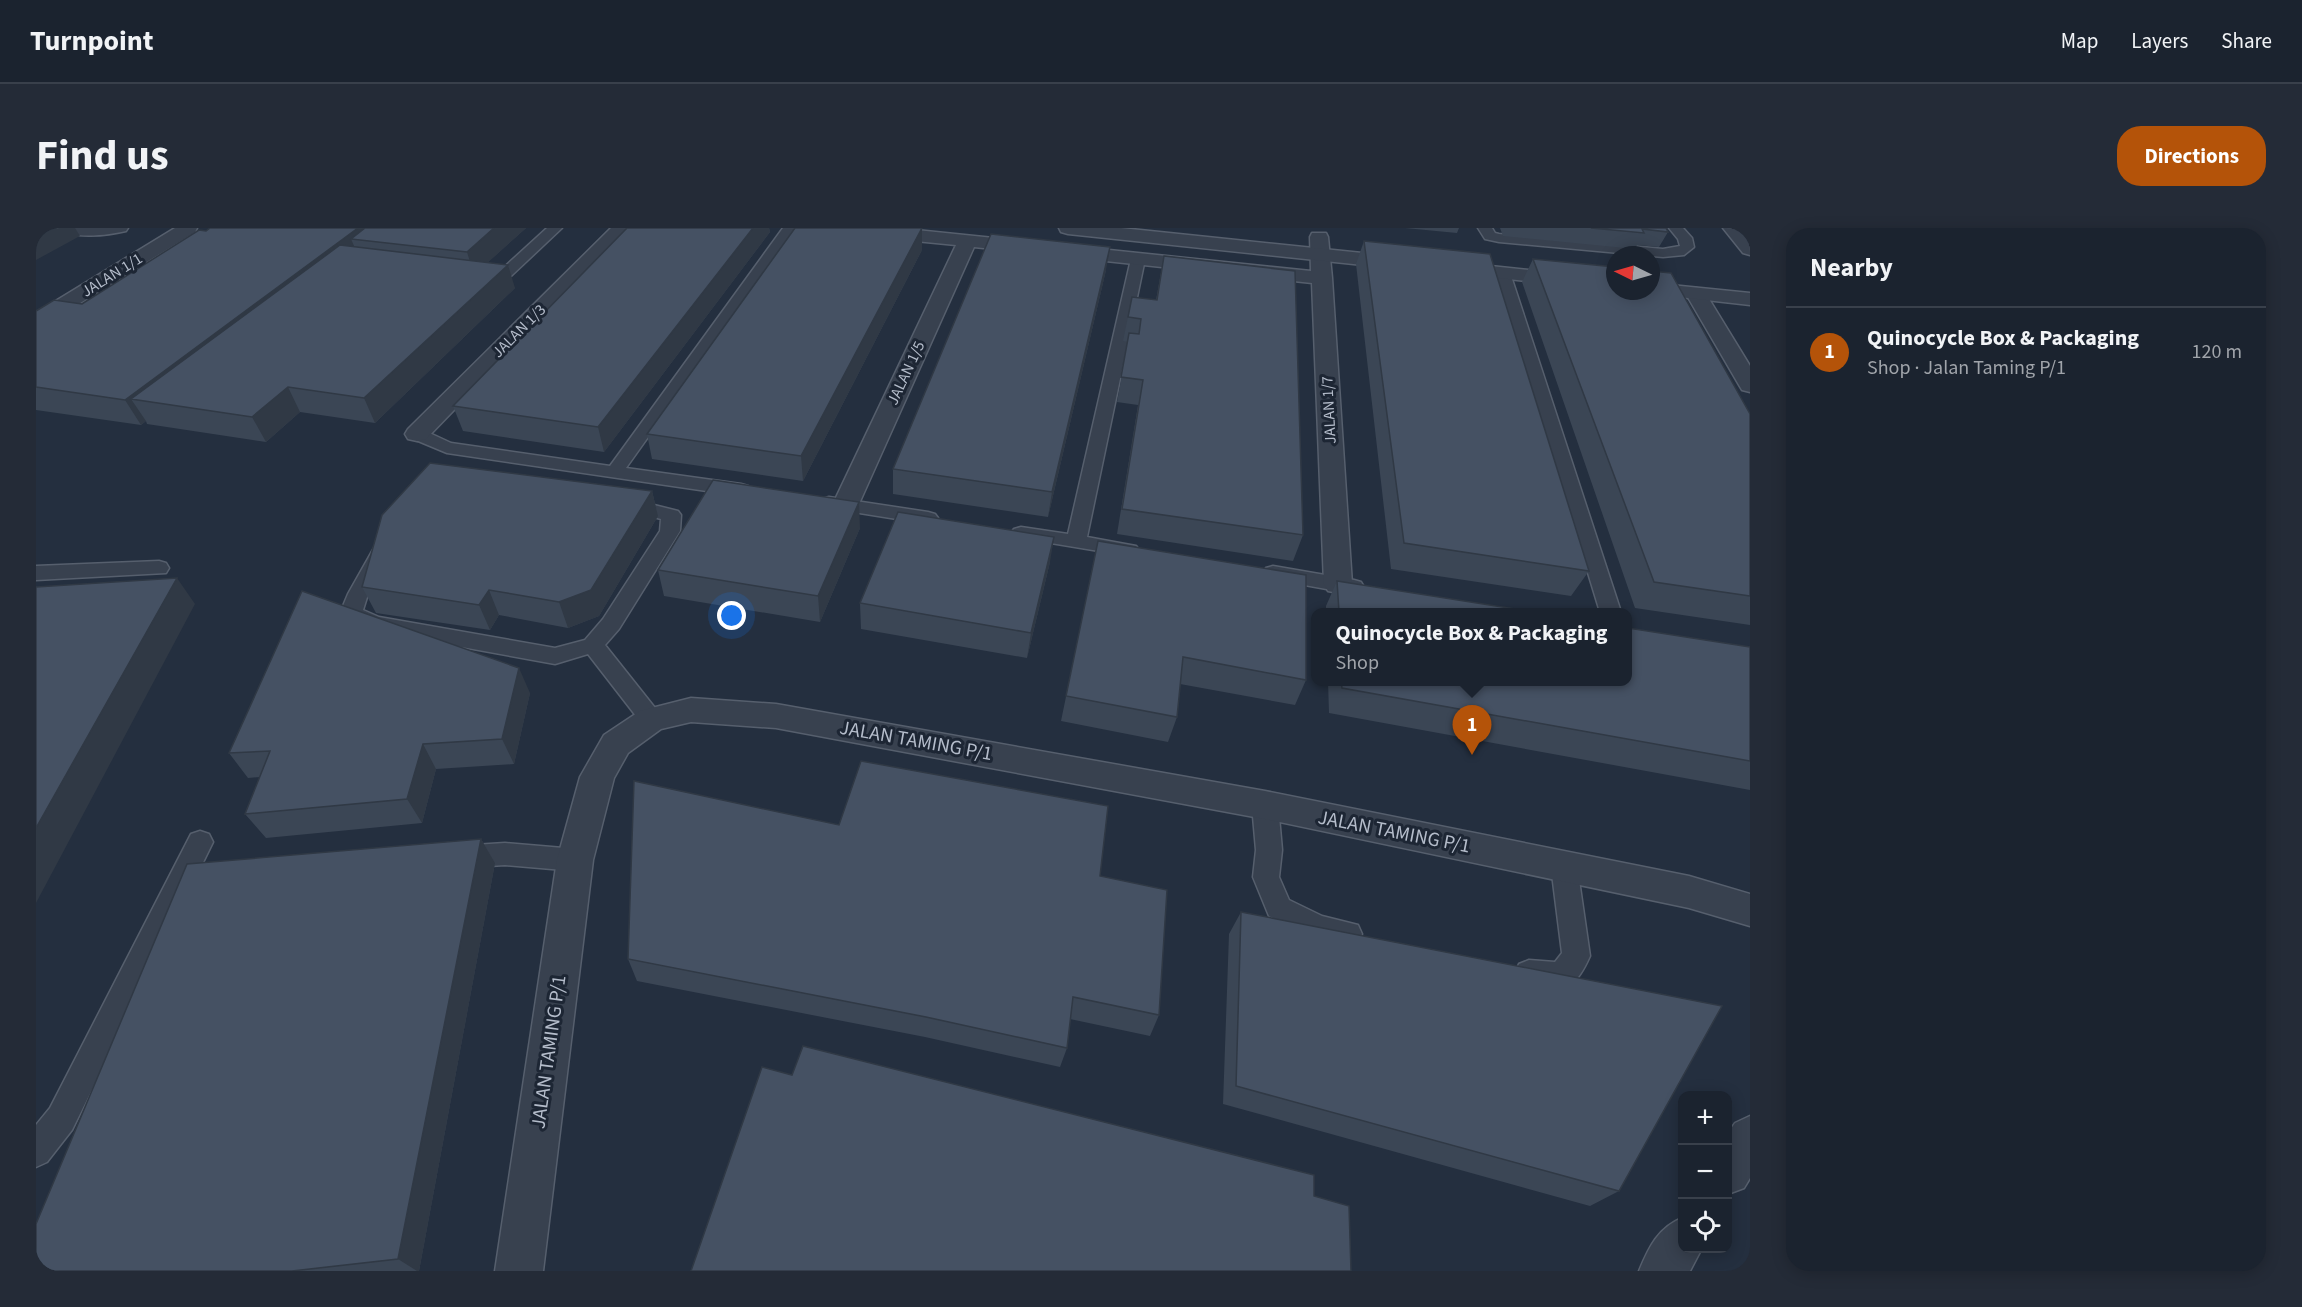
<!DOCTYPE html>
<html lang="en">
<head>
<meta charset="utf-8">
<style>
  body { margin:0; font-family:"Source Sans 3",sans-serif; background:#242b37; color:#f1f3f6 }
  .controls { position:absolute; right:18px; bottom:18px; display:grid; overflow:hidden; border-radius:12px; box-shadow:0 3px 15px #0003 }
  .controls button { width:54px; height:54px; display:grid; place-items:center; padding:0; border:0; border-bottom:2px solid #39404b; background:#1b232f; color:#f1f3f6; font:30px sans-serif }
  .compass { position:absolute; left:1570px; top:18px; width:54px; height:54px; border-radius:50%; background:#1b232f; box-shadow:0 3px 15px #0003; rotate:275deg }
  .you { position:absolute; left:696px; top:388px; width:21px; height:21px; margin:-15px; border:4px solid #fff; border-radius:50%; background:#1a73e8; box-shadow:0 0 0 9px #1a73e833 }
  .badge { display:grid; place-items:center; width:39px; height:39px; border-radius:50%; background:#b45309; color:#fff; font-size:20px; font-weight:700 }
  .pin { position:absolute; translate:-50% -50px; filter:drop-shadow(0 2px 3px #0008) }
  .pin::after { content:''; position:absolute; top:32px; width:21px; height:18px; background:inherit; clip-path:polygon(0 0,100% 0,50% 100%) }
  .popup { position:absolute; left:1275px; top:380px; width:321px; height:78px; box-sizing:border-box; display:grid; place-content:center; border-radius:12px; background:#1b232f; filter:drop-shadow(0 2px 4px #0005); font-size:20px; white-space:nowrap; color:#a0a4aa }
  .popup b { font-size:22px; color:#f1f3f6 }
  .popup::after { content:''; position:absolute; left:50%; top:100%; margin-left:-12px; border:12px solid transparent; border-top-color:#1b232f }
  .list { margin:0; padding:0; list-style:none }
  h2 { display:flex; justify-content:space-between; align-items:center; height:78px; margin:0; padding:0 24px; font-size:26px }
  h2 small { font-size:20px; font-weight:400; color:#a0a4aa }
  .list li { display:grid; grid-template-columns:39px 1fr auto; gap:18px; align-items:center; box-sizing:border-box; height:90px; padding:0 24px; border-top:2px solid #39404b }
  .list b { display:block; font-size:22px; white-space:nowrap }
  .list p { margin:0; font-size:20px; white-space:nowrap; color:#a0a4aa }
  .list em { font-size:20px; font-style:normal; color:#a0a4aa }
  .icon { flex:none; width:33px; height:33px; fill:none; stroke:currentColor; stroke-width:2; stroke-linecap:round; stroke-linejoin:round }
  .map { position:relative; flex:none; width:1714px; height:1043px; overflow:hidden; border-radius:24px }
  header { display:flex; align-items:center; gap:36px; box-sizing:border-box; height:84px; padding:0 30px; background:#1b232f; border-bottom:2px solid #39404b }
  header strong { font-size:28px }
  nav { display:flex; gap:33px; margin-inline-start:auto; font-size:21px }
  .intro { display:flex; align-items:center; justify-content:space-between; box-sizing:border-box; height:144px; padding:0 36px }
  h1 { margin:0; font-size:42px }
  .button { padding:15px 27px; border-radius:24px; background:#b45309; color:#fff; font-size:21px; font-weight:700 }
  main { display:flex; gap:36px; padding:0 36px }
  aside { flex:1; background:#1b232f; border-radius:24px; box-shadow:0 3px 15px #0003 }
  .map>svg:first-child { display:block }
  .lines { fill:none; stroke-linecap:round; stroke-linejoin:round }
  .service-casing { stroke:#565f6d; stroke-width:3 }
  .minor-casing { stroke:#565f6d; stroke-width:3 }
  .tertiary-casing { stroke:#565f6d; stroke-width:3 }
  .service { fill:#38414f; fill-rule:evenodd }
  .minor { fill:#38414f; fill-rule:evenodd }
  .tertiary { fill:#38414f; fill-rule:evenodd }
  .wall { fill:#3b4655 }
  .shaded-wall { fill:#303945 }
  .building { fill:#455163; stroke:#303945; stroke-width:1.5 }
  .labels { text-anchor:middle; dominant-baseline:central; stroke-width:6; stroke-linejoin:round; paint-order:stroke }
  .far-street-label { font-size:16px; fill:#b4bcca; stroke:#1d2634 }
  .street-label { font-size:20px; fill:#b4bcca; stroke:#1d2634 }
</style>
</head>
<body>
<header>
<strong>Turnpoint</strong>
<nav><a>Map</a><a>Layers</a><a>Share</a></nav>
</header>
<div class="intro"><h1>Find us</h1><a class="button">Directions</a></div>
<main>
<div class="map">
<svg width="1714" height="1043" viewBox="0 0 1714 1043">
  <rect width="100%" height="100%" fill="#242f3f"/>
  <g class="lines">
    <g class="service-casing">
      <path id="service" d="M22 0H92L90 3C74 7 35 12 22 0Z
        M511 0H526L475 48H465L463 45 465 42Z
        M747 0H761L590 240 705 256 712 258 714 262 712 266 705 268 411 225 375 210 372 206 375 202H387L415 215 574 238Z
        M1442 0H1456L1459 5 1463 6 1627 21 1644 18 1642 11 1633 0H1647L1656 10 1658 19 1648 27 1627 29 1463 14 1449 11Z
        M1102 27 1109 31 1051 309 1100 318 1103 322 1100 326 1093 328 978 309 975 305 978 301 985 299 1032 306 1095 31Z
        M1467 41 1474 45 1585 384H1564L1460 45Z
        M393 251 420 252 614 276 642 283 645 287 644 303 583 401 569 417 623 485 627 491 623 497 615 500 607 497 552 426 519 436 338 403 307 390 304 385 312 366 365 272 386 253ZM397 263 614 288 625 291 624 303 567 391 549 412 519 420 343 389 327 382 332 366 382 275Z
        M793 269 892 284 899 286 902 290 899 294 892 296 786 279 784 275 786 271Z
        M123 333 130 335 133 340 130 345 0 352V338Z
        M1237 338 1318 352 1325 354 1328 359 1325 364 1318 366 1230 350 1227 345 1230 340Z
        M1229 567 1238 570 1242 577 1246 622 1243 649 1253 672 1286 688 1322 697 1326 706 1322 715C1296 724 1257 700 1233 688L1217 649 1220 622 1216 577 1220 570Z
        M164 603 173 606 177 614 36 902 11 934 0 939V897L14 880 155 606Z
        M469 615 539 621 548 624 552 632 548 640 539 643 469 637 422 640 413 637 409 629 413 621 422 618Z
        M1528 627 1537 630 1541 638 1554 728C1550 737 1543 751 1535 756 1523 765 1496 759 1483 754L1479 745 1483 736 1493 732 1519 734 1526 725 1515 638 1519 630Z"/>
    </g>
    <g class="minor-casing">
      <path id="minor" d="M139 0H161L159 4 7 98 0 100V85Z
        M575 0H594L390 211 381 213 372 211 369 206 372 201Z
        M799 0H861L1275 43 1274 9 1276 5H1290L1292 9 1296 50 1316 356 1312 363 1302 365 1292 363 1288 356 1276 55 938 19 822 278 818 284 809 286 800 284 796 278 920 17 808 6 801 4Z
        M1687 0H1706L1714 9V27L1707 25Z
        M1660 60 1667 62 1670 66 1714 138V164L1706 162 1703 157 1650 66 1653 62Z
        M655 470 740 476 1229 563 1653 648 1714 666V698L1653 680 1229 591 740 500 655 494 625 501 592 525 578 550 557 632 507 1043H459L521 632 544 549 568 507 604 483Z
        M1714 888V950L1708 960 1692 966V905L1699 895Z
        M1646 990V1020H1666L1654 1043H1603C1613 1019 1622 1000 1646 990Z"/>
    </g>
    <g class="tertiary-casing">
      <path id="tertiary" d="M1023 0H1085L1365 29 1372 31 1375 35 1372 39 1365 41 1032 6 1025 4Z
        M1417 34 1579 51V63L1410 44 1407 40 1410 36Z
        M1615 55 1714 65V77L1608 65 1606 63H1615Z"/>
    </g>
    <use href="#service" class="service"/>
    <use href="#minor" class="minor"/>
    <use href="#tertiary" class="tertiary"/>
  </g>
  <path class="wall" d="M490 0 452 34 479 60 339 195 264 184 230 214 111 196 110 193 105 197 0 182V83L46 76 170 3Z
    M591 0H733L734 4 568 224 427 203 417 178Z
    M1369 0H1423L1421 5Z
    M1464 0H1630L1632 4 1623 19 1601 17 1599 21 1467 8Z
    M1328 13 1553 343 1535 368 1355 341 1320 36Z
    M886 22 767 253 616 231 611 206Z
    M1128 28 1267 307 1257 333 1081 306 1102 177 1081 174 1092 114 1087 113 1096 69 1120 72Z
    M1497 31 1714 186V397L1599 380 1486 54Z
    M1070 42 1012 289 857 266V241Z
    M616 263 622 288 563 388 532 400 463 387 454 402 340 385 326 359Z
    M824 300 784 394 628 368 622 342Z
    M1062 313 1270 452 1259 477 1144 456 1141 489 1132 514 1025 493Z
    M1014 334 991 430 825 401 824 375Z
    M1301 353 1498 384H1290V378Z
    M1714 419V562L1293 485 1292 453H1592Z
    M494 465 478 536 400 541 386 595 230 610 209 586 224 549 212 550 193 525Z
    M803 597 1064 648 1123 787 1114 808 1034 791 1031 820 1024 839 889 809 601 753 592 731Z
    M445 611 459 635 383 1043H0Z
    M1205 684 1583 963 1554 978 1187 876 1193 706Z"/>
  <path class="shaded-wall" d="M3 0H39L44 8 0 32V1Z
    M322 0H361L315 11 323 29 95 171 110 193 105 197 89 172Z
    M458 0H490L438 47 431 24Z
    M717 0H733L734 4 568 224 562 199Z
    M886 0V22L767 253 765 228Z
    M1074 19 1070 42 1012 289 1016 264Z
    M472 37 479 60 339 195 328 170Z
    M252 159 264 184 230 214 216 189Z
    M616 263 622 288 563 388 532 400 523 374Z
    M823 274 824 300 784 394 782 368Z
    M1018 309 1014 334 991 430 995 405Z
    M141 350 159 376 0 675V600Z
    M453 362 463 387 454 402 443 377Z
    M483 440 494 465 478 536 466 511Z
    M387 516 400 541 386 595 371 571Z
    M445 611 459 635 383 1043H381L362 1031Z"/>
  <path class="building" d="M174 0H322L89 172 0 159V83L18 72 46 76 163 2 170 3Z
    M329 0H458L431 24 315 11Z
    M591 0H717L562 199 417 178Z
    M759 0H886L765 228 611 206Z
    M1555 0H1630L1632 4 1606 1 1608 5Z
    M955 6 1074 19 1016 264 857 241Z
    M1328 13 1454 26 1553 343 1368 315Z
    M304 17 472 37 328 170 252 159 216 189 95 171Z
    M1128 28 1259 43 1267 307 1086 281 1107 152 1085 149 1093 105 1103 106 1105 91 1092 89 1096 69 1121 72Z
    M1497 31 1579 39V63H1615V43L1635 45 1714 186V368L1618 354Z
    M394 235 616 263 555 362 523 374 453 362 443 377 326 359 346 287Z
    M677 252 823 274 782 368 622 342Z
    M862 284 1018 309 995 405 824 375Z
    M1062 313 1270 347V452L1147 429 1141 489 1030 468Z
    M141 350 0 600V359Z
    M1301 353 1498 384H1303Z
    M266 363 483 440 466 511 387 516 371 571 209 586 234 523 193 525Z
    M1592 400 1714 419V533L1306 460 1305 453H1592Z
    M825 533 1072 578 1064 648 1131 662 1123 787 1037 769 1031 820 890 789 592 731 598 553 803 597Z
    M445 611 362 1031 256 1043H0V996L151 636Z
    M1205 684 1686 778 1583 963 1200 858Z
    M767 818 1278 947V968L1313 978 1315 1043H655L726 839 756 847Z"/>
  <g class="labels">
    <g class="far-street-label">
      <text transform="translate(76 47) rotate(-32)">JALAN 1/1</text>
      <text transform="translate(483 103) rotate(-45)">JALAN 1/3</text>
      <text transform="translate(870 145) rotate(-65)">JALAN 1/5</text>
      <text transform="translate(1293 182) rotate(-93)">JALAN 1/7</text>
    </g>
    <g class="street-label">
      <text transform="translate(880 513) rotate(10)">JALAN TAMING P/1</text>
      <text transform="translate(1358 604) rotate(11)">JALAN TAMING P/1</text>
      <text transform="translate(513 824) rotate(-82)">JALAN TAMING P/1</text>
    </g>
  </g>
</svg>
<div class="controls">
<button>+</button>
<button>−</button>
<button><svg class="icon" aria-label="locate" viewBox="0 0 24 24"><circle cx="12" cy="12" r="6"/><path d="M12 2v4M12 18v4M2 12h4M18 12h4"/></svg></button>
</div>
<svg class="compass" viewBox="-18 -18 36 36"><path d="M0-13l5 13h-10z" fill="#e53935"/><path d="M0 13l5-13h-10z" fill="#a0a4aa"/></svg>
<div class="you"></div>
<div class="pin badge" style="left:1436px;top:527px">1</div>
<div class="popup"><b>Quinocycle Box &amp; Packaging</b>Shop</div>
</div>
<aside>
<h2>Nearby<small></small></h2>
<ul class="list">
<li><span class="badge">1</span><div><b>Quinocycle Box &amp; Packaging</b><p>Shop · Jalan Taming P/1</p></div><em>120 m</em></li>
</ul>
</aside>
</main>
</body>
</html>
